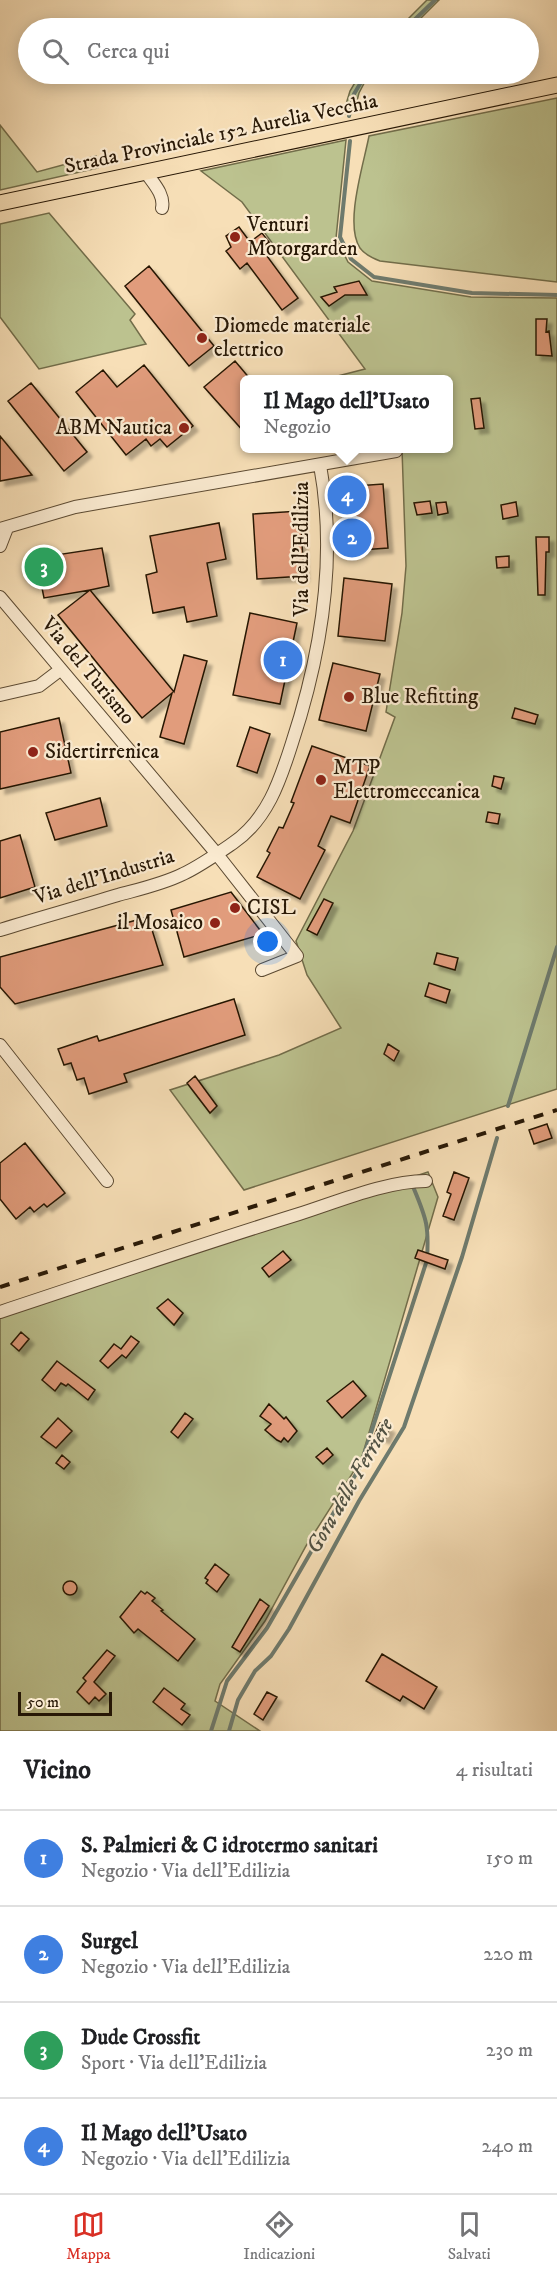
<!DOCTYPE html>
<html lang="it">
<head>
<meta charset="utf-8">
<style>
  body { margin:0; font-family:"IM FELL DW Pica",serif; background:#f2f2f2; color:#202124 }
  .scale { position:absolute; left:18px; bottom:15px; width:94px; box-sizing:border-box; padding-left:6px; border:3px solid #281806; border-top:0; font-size:16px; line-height:21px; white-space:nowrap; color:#281806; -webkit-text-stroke:4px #faead0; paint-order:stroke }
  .you { position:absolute; left:268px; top:942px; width:21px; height:21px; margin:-15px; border:4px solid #fff; border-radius:50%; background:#1a73e8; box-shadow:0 0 0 9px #1a73e833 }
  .badge { display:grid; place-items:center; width:39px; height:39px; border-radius:50%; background:#d93025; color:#fff; font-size:20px; font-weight:700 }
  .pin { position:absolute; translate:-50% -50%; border:3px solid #fff; box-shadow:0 2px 6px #0006 }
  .popup { position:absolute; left:240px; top:375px; width:213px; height:78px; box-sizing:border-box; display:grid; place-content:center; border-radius:9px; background:#fff; filter:drop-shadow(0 2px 4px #0005); font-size:20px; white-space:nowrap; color:#757577 }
  .popup b { font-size:22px; color:#202124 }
  .popup::after { content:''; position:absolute; left:50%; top:100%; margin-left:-12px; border:12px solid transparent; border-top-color:#fff }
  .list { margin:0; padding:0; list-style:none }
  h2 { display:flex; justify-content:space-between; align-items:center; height:78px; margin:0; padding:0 24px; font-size:26px }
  h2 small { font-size:20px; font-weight:400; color:#757577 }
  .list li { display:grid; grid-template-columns:39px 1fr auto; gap:18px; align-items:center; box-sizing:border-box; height:96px; padding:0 24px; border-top:2px solid #e0e0e0 }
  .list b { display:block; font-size:22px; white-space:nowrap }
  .list p { margin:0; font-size:20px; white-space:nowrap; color:#757577 }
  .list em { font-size:20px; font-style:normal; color:#757577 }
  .icon { flex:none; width:33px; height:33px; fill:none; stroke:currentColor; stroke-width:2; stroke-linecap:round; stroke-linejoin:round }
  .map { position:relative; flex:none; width:557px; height:1731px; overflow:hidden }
  .search { position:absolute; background:#fff; box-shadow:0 3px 15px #0003; left:18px; right:18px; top:18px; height:66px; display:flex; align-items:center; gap:15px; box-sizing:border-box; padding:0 21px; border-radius:33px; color:#757577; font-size:22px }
  .sheet { height:462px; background:#fff }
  nav { display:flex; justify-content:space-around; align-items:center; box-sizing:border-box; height:84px; border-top:2px solid #e0e0e0; background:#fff; font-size:16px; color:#757577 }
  nav a { display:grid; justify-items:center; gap:3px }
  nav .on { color:#d93025 }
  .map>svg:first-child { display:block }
  .green { fill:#bcc28f; stroke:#726d4a; stroke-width:1.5 }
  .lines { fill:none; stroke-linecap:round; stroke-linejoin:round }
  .stream { stroke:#6e7a6d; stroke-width:4 }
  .building { fill:#e19c7b; stroke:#281806; stroke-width:1.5; filter:url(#shadow) }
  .minor-casing { stroke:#5c4a32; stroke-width:14 }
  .major-casing { stroke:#281806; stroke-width:17 }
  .minor { stroke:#faead0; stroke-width:12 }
  .major { stroke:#f7dfb7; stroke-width:15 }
  .rail { stroke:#281806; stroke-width:4; stroke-dasharray:10 10; stroke-linecap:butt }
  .poi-dot { fill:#8f2418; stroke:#faead0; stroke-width:2 }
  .labels { text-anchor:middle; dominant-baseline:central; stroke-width:4.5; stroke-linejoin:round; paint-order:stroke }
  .street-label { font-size:21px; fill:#281806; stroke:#faead0 }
  .poi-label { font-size:21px; fill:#281806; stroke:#faead0; text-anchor:start }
  .water-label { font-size:22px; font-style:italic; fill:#515142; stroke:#faead0 }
</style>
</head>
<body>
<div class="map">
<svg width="557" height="1731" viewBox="0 0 557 1731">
  <defs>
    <filter id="shadow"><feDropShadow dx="5" dy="5" stdDeviation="1.5" flood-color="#0004"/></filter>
  </defs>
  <rect width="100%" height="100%" fill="#f7dfb7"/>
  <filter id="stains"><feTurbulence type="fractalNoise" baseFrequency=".00333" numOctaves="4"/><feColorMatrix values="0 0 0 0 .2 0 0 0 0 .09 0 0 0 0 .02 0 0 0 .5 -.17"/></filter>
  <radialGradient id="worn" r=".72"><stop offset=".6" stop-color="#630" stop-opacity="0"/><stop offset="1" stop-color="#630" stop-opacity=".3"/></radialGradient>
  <path class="green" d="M427 0H439L411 28H399Z
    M360 74H369L359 93 354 112 343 114 350 91Z
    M557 98V282L380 261C372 258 365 255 360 248 344 224 364 163 369 136Z
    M0 125 37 172 96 156 98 168 0 190Z
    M346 140 336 238 348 262 372 281 471 297 557 298V1089L244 1190 170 1090 279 1055 341 1028 307 975 296 941 353 831 395 717 386 712 402 613 406 566 402 449 449 448V380L326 379 365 369 242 202 201 171Z
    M49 213 135 314 130 320 146 344 39 369 0 317V224Z
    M428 1172 438 1197 361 1460 306 1546 265 1621 220 1684 215 1701 260 1731H0V1314Z"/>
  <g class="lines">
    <path class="stream" d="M406 28 435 0
      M349 116 354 94 366 74
      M350 141 340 237 351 259 374 277 472 293 557 295
      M508 1106 557 947
      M211 1731 227 1681 267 1628 360 1467 427 1260C429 1227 427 1220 414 1189
      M229 1731 238 1700 255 1671 271 1656 289 1629 359 1501 404 1427 462 1257 497 1138"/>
  </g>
  <path class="building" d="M239 227 250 242 262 233 269 242 261 248 298 298 282 310 247 263 240 269 226 251 231 247 226 236Z
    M149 266 214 346 189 366 125 286Z
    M359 281 367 295H345L329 306 321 297 337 292 334 287Z
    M536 319H547L546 332 549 331 552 356 536 355Z
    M235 361 251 380H245V433L204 387Z
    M144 365 193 426 167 447 160 439 151 446 146 439 126 455 76 392 103 370 117 387Z
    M31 383 87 452 64 471 8 401Z
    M480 398 484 428 475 429 471 399Z
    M0 436 32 475 0 481Z
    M383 484 388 548 347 551 342 487Z
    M430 501 432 513 417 515 414 503Z
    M446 502 448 513 438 515 436 503Z
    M516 502 518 516 503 519 501 505Z
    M300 511 304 576 257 579 253 514Z
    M219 523 226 559 207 563 217 616 187 622 184 607 153 613 146 575 157 572 150 536Z
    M536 537H549V552H546L545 595H538Z
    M102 548 109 586 90 590 174 692 184 655 207 661 184 744 160 737 172 693 142 718 58 615 90 590 44 598 36 558Z
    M509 556V567L497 568 496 557Z
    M344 578 392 584 385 641 338 636Z
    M250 613 297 623 280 704 233 695Z
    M333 663 380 674 366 731 319 720Z
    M515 708 538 715 535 724 512 718Z
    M59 718 71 773 0 789V732Z
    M250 727 270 734 257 773 237 766Z
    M312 746 370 766 350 823 331 816 318 846 325 850 300 899 257 877 270 853 267 851 279 827 283 828 294 803 291 802Z
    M494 776 504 778 501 789 492 786Z
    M100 798 107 826 55 840 46 813Z
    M488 812 500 814 498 824 486 822Z
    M20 835 35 887 0 898V841Z
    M231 892 263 934 184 957 171 910Z
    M324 899 333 903 317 935 307 930Z
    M148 917 163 965 15 1004 0 987V957Z
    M437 953 458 958 455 970 434 964Z
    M429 983 450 990 446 1003 425 996Z
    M234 999 245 1035 124 1074 127 1082 89 1094 84 1078 77 1080 71 1063 64 1065 58 1049 97 1036 99 1041Z
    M388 1044 399 1051 394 1061 384 1054Z
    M195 1076 217 1106 210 1113 187 1083Z
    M547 1124 552 1138 534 1144 529 1130Z
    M25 1143 65 1193 47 1207 44 1204 34 1212 30 1207 16 1219 0 1199V1163Z
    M454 1172 469 1178 454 1220 443 1216 451 1194 447 1192Z
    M418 1250 448 1260 445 1269 415 1258Z
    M283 1251 291 1260 269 1277 262 1268Z
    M168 1299 183 1313 174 1325 157 1308Z
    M21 1332 29 1339 19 1351 11 1344Z
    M131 1336 139 1342 126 1358 122 1355 108 1368 100 1361 114 1344 121 1349Z
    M57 1361 95 1390 88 1400 68 1384 66 1386 61 1383 55 1391 42 1380Z
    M353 1381 366 1396 342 1418 327 1401Z
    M269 1404 284 1419 286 1417 297 1431 288 1442 284 1438 281 1442 277 1440 265 1430 271 1424 260 1416Z
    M185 1413 193 1419 178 1438 171 1432Z
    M58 1418 72 1431 56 1448 41 1437Z
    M380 1423 390 1428 385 1439 375 1434Z
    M327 1448 333 1455 323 1464 316 1457Z
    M62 1455 70 1462 64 1469 56 1463Z
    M215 1564 229 1575 217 1592 206 1583 208 1580 205 1578Z
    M63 1588a7 7 0 1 1 14 0a7 7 0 1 1-14 0Z
    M141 1591 145 1594 147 1592 155 1598 152 1601 163 1610 161 1611 195 1639 178 1661 138 1629 134 1633 120 1617Z
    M260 1599 269 1606 240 1652 232 1647Z
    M107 1650 115 1656 94 1682 106 1694 99 1701 95 1697 89 1704 77 1692 86 1681 83 1678Z
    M382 1654 437 1687 424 1709 403 1696 400 1701 366 1681Z
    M164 1688 185 1704 181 1709 190 1715 182 1725 153 1702Z
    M267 1692 277 1697 263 1720 254 1714Z"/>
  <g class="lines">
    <g class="minor-casing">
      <path id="minor" d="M145 171C152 182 165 194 162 208
        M0 529 75 507 396 451
        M0 546 7 528
        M0 597 216 853 297 956 262 970
        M0 695 39 686 60 670
        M0 930C39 918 79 907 118 895 140 889 163 884 183 874 200 866 217 854 233 843 267 820 280 781 292 743 321 655 337 557 320 465
        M0 1045 107 1181
        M0 1312C100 1279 199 1245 299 1214 337 1202 386 1181 426 1181"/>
    </g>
    <g class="major-casing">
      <path id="major" d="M0 203 557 85"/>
    </g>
    <use href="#minor" class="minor"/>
    <use href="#major" class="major"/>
    <path class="rail" d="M0 1287 557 1110"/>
  </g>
  <g class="poi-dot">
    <circle cx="235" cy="237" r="6"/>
    <circle cx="202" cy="338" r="6"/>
    <circle cx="184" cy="428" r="6"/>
    <circle cx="349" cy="697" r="6"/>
    <circle cx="33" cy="752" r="6"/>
    <circle cx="321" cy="780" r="6"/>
    <circle cx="235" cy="908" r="6"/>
    <circle cx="215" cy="923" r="6"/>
  </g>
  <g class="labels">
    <g class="street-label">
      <text transform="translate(221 134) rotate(-12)">Strada Provinciale 152 Aurelia Vecchia</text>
      <text transform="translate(302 549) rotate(-90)">Via dell'Edilizia</text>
      <text transform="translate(88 671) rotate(50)">Via del Turismo</text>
      <text transform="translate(104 877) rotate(-17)">Via dell'Industria</text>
    </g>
    <g class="poi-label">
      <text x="247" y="225">Venturi<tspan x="247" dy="24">Motorgarden</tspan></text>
      <text x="214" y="326">Diomede materiale<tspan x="214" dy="24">elettrico</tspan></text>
      <text x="172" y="428" text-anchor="end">ABM Nautica</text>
      <text x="361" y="697">Blue Refitting</text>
      <text x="45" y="752">Sidertirrenica</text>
      <text x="333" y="768">MTP<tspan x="333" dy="24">Elettromeccanica</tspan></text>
      <text x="247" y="908">CISL</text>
      <text x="203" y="923" text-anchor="end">il Mosaico</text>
    </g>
    <g class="water-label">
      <text transform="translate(350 1486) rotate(-60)">Gora delle Ferriere</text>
    </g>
  </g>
  <rect width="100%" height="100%" filter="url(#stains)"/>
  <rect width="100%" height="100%" fill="url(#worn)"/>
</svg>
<div class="scale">50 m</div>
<div class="you"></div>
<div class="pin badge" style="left:283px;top:660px;background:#3f7fe0">1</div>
<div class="pin badge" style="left:352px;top:538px;background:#3f7fe0">2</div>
<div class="pin badge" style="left:44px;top:567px;background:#2e9e5b">3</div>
<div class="pin badge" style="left:347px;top:495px;background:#3f7fe0">4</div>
<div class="popup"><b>Il Mago dell'Usato</b>Negozio</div>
<div class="search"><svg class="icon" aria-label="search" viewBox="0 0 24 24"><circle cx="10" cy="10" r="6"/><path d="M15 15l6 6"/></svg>Cerca qui</div>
</div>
<section class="sheet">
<h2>Vicino<small>4 risultati</small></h2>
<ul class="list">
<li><span class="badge" style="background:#3f7fe0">1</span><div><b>S. Palmieri &amp; C idrotermo sanitari</b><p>Negozio · Via dell'Edilizia</p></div><em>150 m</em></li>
<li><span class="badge" style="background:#3f7fe0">2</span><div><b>Surgel</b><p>Negozio · Via dell'Edilizia</p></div><em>220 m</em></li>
<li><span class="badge" style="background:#2e9e5b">3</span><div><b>Dude Crossfit</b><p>Sport · Via dell'Edilizia</p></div><em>230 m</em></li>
<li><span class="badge" style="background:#3f7fe0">4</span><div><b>Il Mago dell'Usato</b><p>Negozio · Via dell'Edilizia</p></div><em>240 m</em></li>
</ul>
</section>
<nav>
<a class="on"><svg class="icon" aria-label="map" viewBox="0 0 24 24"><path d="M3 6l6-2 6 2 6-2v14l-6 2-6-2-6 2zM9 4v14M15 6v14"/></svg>Mappa</a>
<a><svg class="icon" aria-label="directions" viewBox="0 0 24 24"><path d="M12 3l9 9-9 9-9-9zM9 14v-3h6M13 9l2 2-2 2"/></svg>Indicazioni</a>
<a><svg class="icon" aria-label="saved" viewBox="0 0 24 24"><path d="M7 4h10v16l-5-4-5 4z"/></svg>Salvati</a>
</nav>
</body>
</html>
